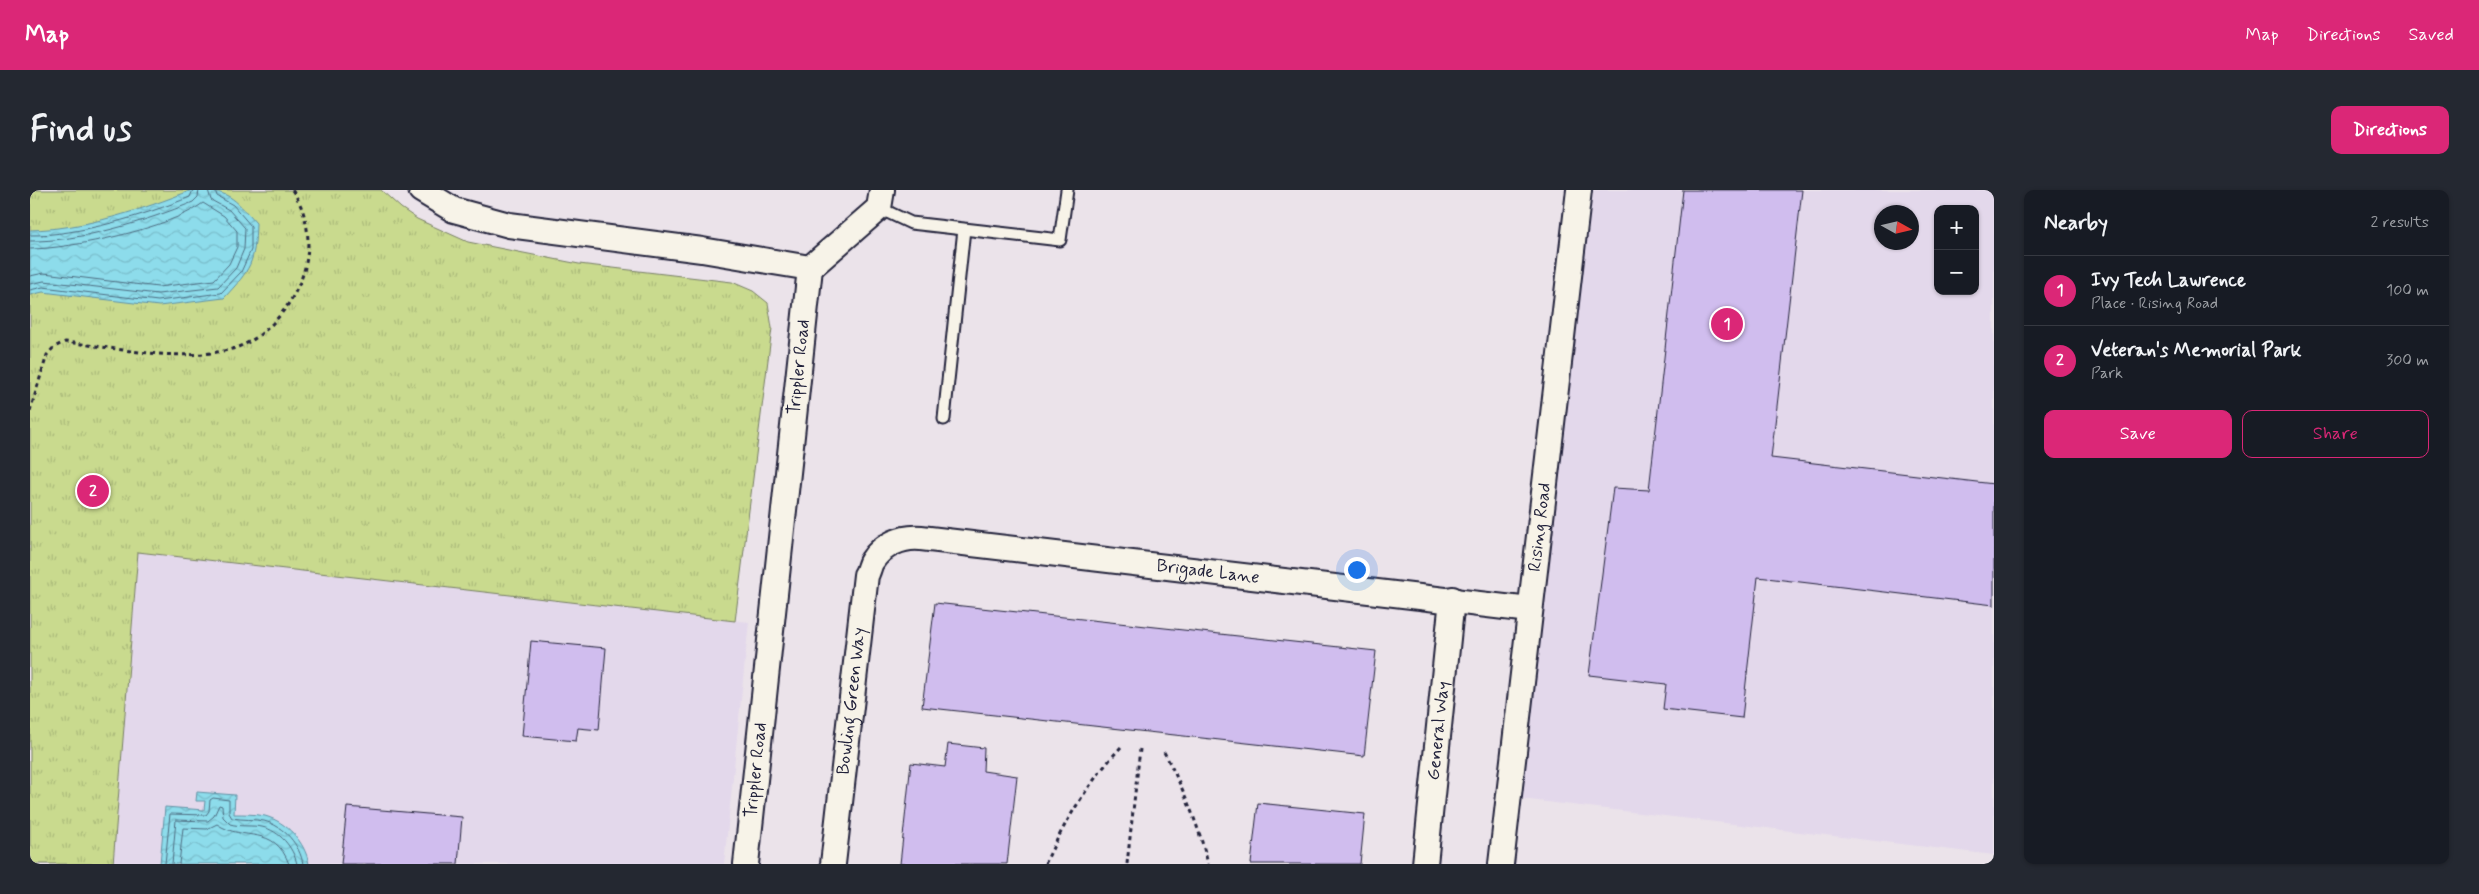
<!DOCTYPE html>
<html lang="en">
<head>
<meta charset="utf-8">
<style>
  body { margin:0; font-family:Mynerve,sans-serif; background:#242831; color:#f1f3f6 }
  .controls { position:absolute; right:15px; top:15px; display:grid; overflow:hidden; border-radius:10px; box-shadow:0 1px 4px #0004 }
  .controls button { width:45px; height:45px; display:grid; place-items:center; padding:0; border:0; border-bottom:1px solid #363941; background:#171b24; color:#f1f3f6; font:25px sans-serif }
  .compass { position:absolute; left:1844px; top:15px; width:45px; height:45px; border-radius:50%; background:#171b24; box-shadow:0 1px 4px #0004; rotate:98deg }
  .you { position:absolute; left:1326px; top:379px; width:18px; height:18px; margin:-12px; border:4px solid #fff; border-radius:50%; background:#1a73e8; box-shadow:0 0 0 8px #1a73e833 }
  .badge { display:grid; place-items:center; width:32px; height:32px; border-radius:50%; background:#db2777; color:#fff; font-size:16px; font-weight:700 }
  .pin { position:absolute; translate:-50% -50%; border:2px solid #fff; box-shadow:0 1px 5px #0006 }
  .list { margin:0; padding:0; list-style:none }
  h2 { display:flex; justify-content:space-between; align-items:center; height:65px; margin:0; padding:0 20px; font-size:21px }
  h2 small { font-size:16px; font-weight:400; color:#9ea1a6 }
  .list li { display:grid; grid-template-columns:32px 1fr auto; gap:15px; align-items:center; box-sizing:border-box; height:70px; padding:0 20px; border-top:1px solid #363941 }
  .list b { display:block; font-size:19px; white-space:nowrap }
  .list p { margin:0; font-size:16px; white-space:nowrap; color:#9ea1a6 }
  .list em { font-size:16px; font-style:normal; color:#9ea1a6 }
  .actions { display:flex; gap:10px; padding:15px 20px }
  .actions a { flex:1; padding:11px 0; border:1px solid #db2777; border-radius:10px; text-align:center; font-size:18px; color:#db2777 }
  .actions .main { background:#db2777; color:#fff }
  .map { position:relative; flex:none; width:1964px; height:674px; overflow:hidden; border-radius:10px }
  header { display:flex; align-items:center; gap:30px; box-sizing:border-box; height:70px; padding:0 25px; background:#db2777; color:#fff }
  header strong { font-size:24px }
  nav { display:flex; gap:28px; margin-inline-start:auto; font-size:18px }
  .intro { display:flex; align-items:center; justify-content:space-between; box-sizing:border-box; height:120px; padding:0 30px }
  h1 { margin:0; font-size:35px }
  .button { padding:12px 22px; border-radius:10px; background:#db2777; color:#fff; font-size:18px; font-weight:700 }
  main { display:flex; gap:30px; padding:0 30px }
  aside { flex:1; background:#171b24; border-radius:10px; box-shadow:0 1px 4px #0004 }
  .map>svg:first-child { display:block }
  .built { fill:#e3d8eb; fill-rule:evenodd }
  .grass { fill:url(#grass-tufts); stroke:#767e64 }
  .water { fill:url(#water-waves); stroke:#6292a5 }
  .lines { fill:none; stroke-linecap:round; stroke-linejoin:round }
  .shore { stroke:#4d6c81; stroke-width:1 }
  .building { fill:#d0bdee; stroke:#22223b }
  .service-casing { stroke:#22223b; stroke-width:15 }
  .minor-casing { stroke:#22223b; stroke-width:28 }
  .path { stroke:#22223b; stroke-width:3; stroke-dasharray:4 4; stroke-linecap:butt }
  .service { stroke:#f7f3e8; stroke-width:11 }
  .minor { stroke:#f7f3e8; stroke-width:24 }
  .labels { text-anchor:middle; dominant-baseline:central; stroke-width:5; stroke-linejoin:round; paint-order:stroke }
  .street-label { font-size:18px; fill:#22223b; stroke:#f7f3e8 }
</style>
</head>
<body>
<header>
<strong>Map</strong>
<nav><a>Map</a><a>Directions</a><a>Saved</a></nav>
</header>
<div class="intro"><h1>Find us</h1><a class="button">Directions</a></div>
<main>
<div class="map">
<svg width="1964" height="674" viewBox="0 0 1964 674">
  <defs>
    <pattern id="grass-tufts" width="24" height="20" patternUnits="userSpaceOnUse" patternTransform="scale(1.25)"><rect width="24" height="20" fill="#c9da8e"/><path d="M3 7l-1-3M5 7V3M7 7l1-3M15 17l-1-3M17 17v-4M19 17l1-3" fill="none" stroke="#acbb7b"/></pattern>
    <pattern id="water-waves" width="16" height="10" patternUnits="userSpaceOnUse" patternTransform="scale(1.25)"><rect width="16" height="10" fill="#8ddceb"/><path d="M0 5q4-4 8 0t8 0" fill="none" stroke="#79bcca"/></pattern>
  </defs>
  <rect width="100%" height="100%" fill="#ebe3ea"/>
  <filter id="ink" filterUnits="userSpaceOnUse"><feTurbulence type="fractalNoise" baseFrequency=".02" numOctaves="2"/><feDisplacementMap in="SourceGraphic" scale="10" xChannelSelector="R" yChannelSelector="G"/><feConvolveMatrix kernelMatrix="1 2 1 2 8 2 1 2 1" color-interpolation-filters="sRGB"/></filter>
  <g filter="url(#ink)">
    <path class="built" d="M1563 0H1964V665L1491 609ZM1908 19H1945V101H1908ZM1852 22H1882V52H1852Z
      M108 362 719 432 694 674H83Z"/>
    <path class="grass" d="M0 0H351L371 18 387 29 438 52 549 74 702 92 723 101 738 113 742 138 705 431 108 362 83 674H0Z"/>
    <path class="water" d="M162 0C199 0 203 7 226 33 225 73 221 79 194 108L129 116 13 102 0 105V40C55 39 111 20 162 0Z
      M167 602 205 605 204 624C214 624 226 624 235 626 257 632 275 652 279 674H130L135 617 174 620 175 611H166Z"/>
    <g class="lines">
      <path class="shore" d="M0 45C48 46 115 25 160 7L163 0
        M0 51C49 52 117 31 163 12L168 7 169 0
        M0 59C41 59 141 38 173 13L194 26 207 41V57L199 74 184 90 128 97 14 83 0 86
        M0 94 14 91 128 104 188 97 206 78 214 59 215 38 199 20 181 10 178 0
        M0 100 13 97 128 111 191 103 211 82 221 60V36L203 15 187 6 185 0
        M135 674 140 624 176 625 179 621 180 610 183 608 199 610V623L202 628C213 630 224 629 234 631 254 636 270 655 273 674
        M142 674 146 630 178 631 184 626 189 615 192 616 193 627 200 634C210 637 222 635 232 637 250 641 263 657 267 674
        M149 674 153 638 177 639 187 634C214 653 244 633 259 674"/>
    </g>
    <path class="building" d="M1653 0H1772L1741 268 1964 294V415L1728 387 1712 528 1633 519 1636 494 1559 485 1583 298 1619 300Z
      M905 413 1346 461 1334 566 892 517Z
      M501 451 576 458 569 540 548 538 546 551 492 546Z
      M918 554 954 558 953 581 987 586 977 674H870L881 573 915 577Z
      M1228 613 1335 624 1330 674H1221Z
      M317 617 432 627 428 674H311Z"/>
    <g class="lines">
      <g class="service-casing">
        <path id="service" d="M849 18 881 33 1030 50 1037 0
          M914 229 934 39"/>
      </g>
      <g class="minor-casing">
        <g id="minor">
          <path d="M391 0 424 20 479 35 672 60 780 78 716 674"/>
          <path d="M780 78 849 18 852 0"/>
          <path id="s1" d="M803 674 836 385C839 381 839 375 842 371 852 355 873 346 891 348L1500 420"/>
          <path id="s2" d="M1395 674 1422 409"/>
          <path id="s3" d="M1471 674 1549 0"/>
        </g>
      </g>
      <path class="path" d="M0 221 17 165 24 157 35 152C89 158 148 173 202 159 235 150 263 115 273 84 282 57 279 24 262 0
        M1134 562C1153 598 1168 633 1178 674
        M1015 674C1035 631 1059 592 1091 557
        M1097 674 1110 559"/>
      <use href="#service" class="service"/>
      <use href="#minor" class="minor"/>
    </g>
  </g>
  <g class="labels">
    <g class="street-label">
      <text transform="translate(769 177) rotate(-84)">Trippler Road</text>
      <text stroke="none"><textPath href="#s3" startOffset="339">Rising Road</textPath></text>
      <text stroke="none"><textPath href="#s1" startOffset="652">Brigade Lane</textPath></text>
      <text stroke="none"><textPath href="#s1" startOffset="164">Bowling Green Way</textPath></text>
      <text stroke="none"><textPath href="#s2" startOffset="134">General Way</textPath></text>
      <text transform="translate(726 580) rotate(-84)">Trippler Road</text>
    </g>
  </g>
</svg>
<div class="controls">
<button>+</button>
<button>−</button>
</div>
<svg class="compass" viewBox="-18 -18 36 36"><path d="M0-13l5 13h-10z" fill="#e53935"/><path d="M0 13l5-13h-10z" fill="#9ea1a6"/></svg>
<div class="you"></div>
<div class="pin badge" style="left:1697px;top:134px">1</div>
<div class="pin badge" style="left:63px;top:301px">2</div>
</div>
<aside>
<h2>Nearby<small>2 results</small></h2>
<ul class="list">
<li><span class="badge">1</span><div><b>Ivy Tech Lawrence</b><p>Place · Rising Road</p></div><em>100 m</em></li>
<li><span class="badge">2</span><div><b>Veteran's Memorial Park</b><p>Park</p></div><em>300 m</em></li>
</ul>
<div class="actions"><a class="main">Save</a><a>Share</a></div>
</aside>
</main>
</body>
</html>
